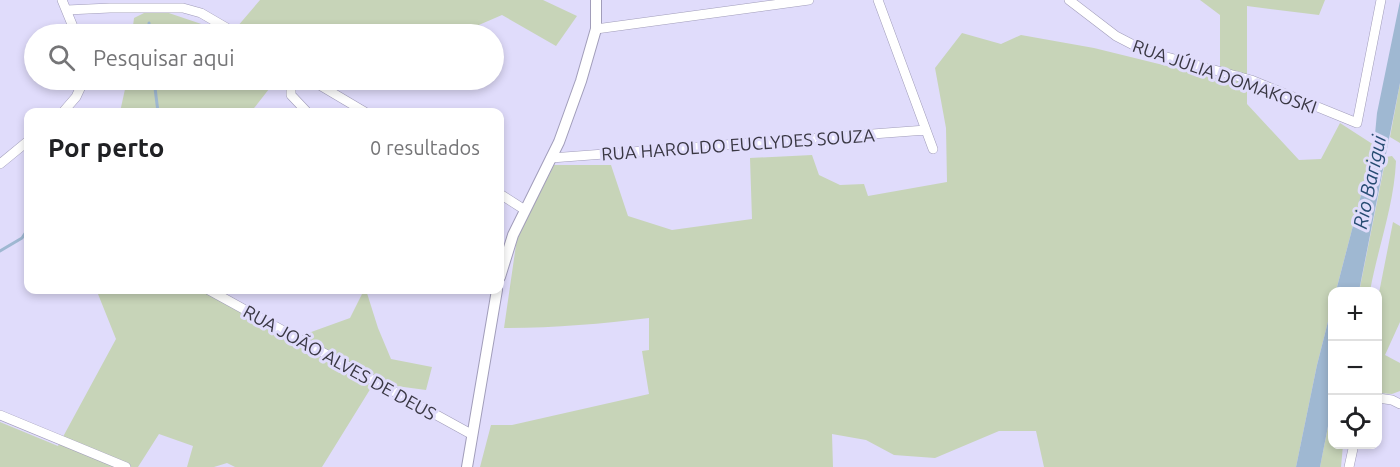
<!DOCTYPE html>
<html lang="pt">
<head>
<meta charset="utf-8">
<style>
  body { margin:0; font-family:Ubuntu,sans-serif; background:#f2f2f2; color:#202124 }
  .controls { position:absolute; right:18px; bottom:18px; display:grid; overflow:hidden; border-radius:12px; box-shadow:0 3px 9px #0003 }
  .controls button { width:54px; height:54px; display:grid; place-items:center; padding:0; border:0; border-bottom:2px solid #e0e0e0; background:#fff; color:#202124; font:30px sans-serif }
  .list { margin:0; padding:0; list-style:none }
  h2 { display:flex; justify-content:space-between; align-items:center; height:78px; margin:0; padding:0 24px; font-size:26px }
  h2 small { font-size:20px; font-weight:400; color:#757577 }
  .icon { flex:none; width:33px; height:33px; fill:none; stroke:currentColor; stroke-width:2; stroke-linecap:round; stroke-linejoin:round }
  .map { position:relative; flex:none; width:1400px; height:467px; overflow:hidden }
  .search { position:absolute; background:#fff; box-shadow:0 3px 9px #0003; left:24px; top:24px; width:480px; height:66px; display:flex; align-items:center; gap:15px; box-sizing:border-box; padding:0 21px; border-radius:33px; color:#757577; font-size:22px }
  .panel { position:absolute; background:#fff; box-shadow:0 3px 9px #0003; left:24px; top:108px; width:480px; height:186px; border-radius:12px }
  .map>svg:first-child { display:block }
  .green { fill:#c7d4b8 }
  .water { fill:#9fb8d2 }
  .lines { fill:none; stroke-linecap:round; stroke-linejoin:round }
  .stream { stroke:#9fb8d2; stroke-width:3 }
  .minor-casing { stroke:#a19dba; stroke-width:10 }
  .tertiary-casing { stroke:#a19dba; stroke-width:12 }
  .minor { stroke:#fff; stroke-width:9 }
  .tertiary { stroke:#fff; stroke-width:10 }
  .labels { text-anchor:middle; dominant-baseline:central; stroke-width:6; stroke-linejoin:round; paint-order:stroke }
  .street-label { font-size:18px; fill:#393743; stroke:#e0dcfb }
  .water-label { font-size:20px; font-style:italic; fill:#274c72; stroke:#e0dcfb }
</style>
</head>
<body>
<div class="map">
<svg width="1400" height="467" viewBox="0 0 1400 467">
  <rect width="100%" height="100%" fill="#e0dcfb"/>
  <path class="green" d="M260 0H543L577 16 556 46 502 15 458 34H132L134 18 154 8 231 34Z
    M1200 0H1325L1319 15 1247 6V104L1299 160 1321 159 1340 123 1374 145 1336 291 1332 292V306L1317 365 1296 467H1044L1036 431H999L935 458 894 455 866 440 832 434 833 467H480L491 425H512L649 394 642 351 649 350V318C601 324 553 328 504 328L517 238 554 165H611L628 216 672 230 752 219 750 158 812 155 819 175 840 185 864 184 868 196 947 182 946 128 935 68 962 33 1001 44 1021 35 1094 48 1220 79V15Z
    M127 80H276L251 112H120Z
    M1400 83V143L1390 137Z
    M1392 156 1396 161C1394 206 1378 247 1370 291L1359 292 1386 157Z
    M1393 222 1400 226V322L1385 355 1400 363V391L1392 394 1378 393V298Z
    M94 290H204L289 340 350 318 364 290H366L378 328 391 359 432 367 426 390 374 383 322 467H235L227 463 214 467H187L193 446 159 434 138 467H0V422L58 446 116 339 98 294Z
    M1332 406V444L1343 445 1341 467H1320Z"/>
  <path class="water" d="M1400 1V83L1359 291H1336L1374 145 1377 113Z
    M1332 306V406L1320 467H1296L1317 365Z"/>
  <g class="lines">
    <path class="stream" d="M149 23 150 34
      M154 80 158 112
      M0 251 22 238 28 229"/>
    <g class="minor-casing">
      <path id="minor" d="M62 0 76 34
        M878 0 933 149
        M1069 0 1116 36 1145 51 1251 80 1357 123 1381 0
        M67 10 110 8H183L201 13 237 34
        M596 29 809 0
        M296 80 291 88V95L307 112
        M311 80 365 112
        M63 112 76 97 84 80
        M551 158 926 130
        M0 164 28 141
        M500 194 525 210
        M209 290 471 434
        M1378 398 1392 400 1400 404
        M0 415 126 467
        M1349 467 1354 444"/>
    </g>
    <g class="tertiary-casing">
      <path id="tertiary" d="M500 277 513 235 559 142 581 81 596 29V0
        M467 467 497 290"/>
    </g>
    <use href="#minor" class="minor"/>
    <use href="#tertiary" class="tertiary"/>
  </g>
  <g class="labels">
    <g class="street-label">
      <text transform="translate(1225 76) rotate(19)">RUA JÚLIA DOMAKOSKI</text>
      <text transform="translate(738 144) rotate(-4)">RUA HAROLDO EUCLYDES SOUZA</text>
      <text transform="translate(340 362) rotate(29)">RUA JOÃO ALVES DE DEUS</text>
    </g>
    <g class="water-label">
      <text transform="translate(1369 182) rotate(-78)">Rio Barigui</text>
    </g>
  </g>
</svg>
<div class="controls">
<button>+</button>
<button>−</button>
<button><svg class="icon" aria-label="locate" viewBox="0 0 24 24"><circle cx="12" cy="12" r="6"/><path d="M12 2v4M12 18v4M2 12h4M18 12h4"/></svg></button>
</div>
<div class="search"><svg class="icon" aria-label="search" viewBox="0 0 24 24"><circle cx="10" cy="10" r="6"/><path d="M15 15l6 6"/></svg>Pesquisar aqui</div>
<section class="panel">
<h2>Por perto<small>0 resultados</small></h2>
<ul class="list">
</ul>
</section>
</div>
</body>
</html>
